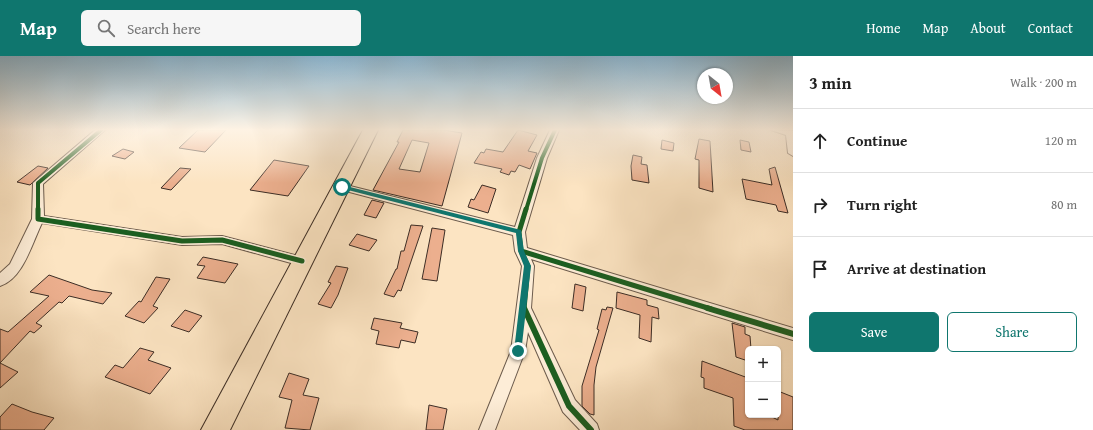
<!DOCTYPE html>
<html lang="en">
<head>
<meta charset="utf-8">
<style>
  body { margin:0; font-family:"Gentium Book Plus",serif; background:#f6f6f6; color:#222 }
  .controls { position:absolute; right:12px; bottom:12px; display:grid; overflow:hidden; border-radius:6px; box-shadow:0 1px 3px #0004 }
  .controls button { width:36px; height:36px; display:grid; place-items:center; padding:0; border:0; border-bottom:1px solid #e0e0e0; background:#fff; color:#222; font:20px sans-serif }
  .compass { position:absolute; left:697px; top:12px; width:36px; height:36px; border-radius:50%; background:#fff; box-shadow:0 1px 3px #0004; rotate:149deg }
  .stop { position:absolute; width:12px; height:12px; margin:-9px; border:3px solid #0f766e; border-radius:50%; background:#fff }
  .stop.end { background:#0f766e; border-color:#fff; box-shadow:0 1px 4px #0008 }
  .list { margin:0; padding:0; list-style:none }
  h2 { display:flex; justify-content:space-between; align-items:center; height:52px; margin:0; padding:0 16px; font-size:17px }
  h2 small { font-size:13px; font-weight:400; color:#767676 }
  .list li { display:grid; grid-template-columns:26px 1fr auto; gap:12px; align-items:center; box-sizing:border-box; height:64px; padding:0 16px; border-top:1px solid #e0e0e0 }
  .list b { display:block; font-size:15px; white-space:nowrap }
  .list em { font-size:13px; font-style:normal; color:#767676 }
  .actions { display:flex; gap:8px; padding:12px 16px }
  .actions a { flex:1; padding:9px 0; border:1px solid #0f766e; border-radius:6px; text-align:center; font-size:14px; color:#0f766e }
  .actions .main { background:#0f766e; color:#fff }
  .icon { flex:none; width:22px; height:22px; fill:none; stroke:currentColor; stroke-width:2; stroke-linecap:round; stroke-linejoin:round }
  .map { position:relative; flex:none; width:793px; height:374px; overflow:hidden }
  header { display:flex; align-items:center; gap:24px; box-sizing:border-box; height:56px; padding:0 20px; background:#0f766e; color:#fff }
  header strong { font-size:19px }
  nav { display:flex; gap:22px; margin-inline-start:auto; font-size:14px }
  .search { width:280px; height:36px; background:#f6f6f6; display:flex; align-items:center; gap:10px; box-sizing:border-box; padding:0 14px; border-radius:6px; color:#767676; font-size:15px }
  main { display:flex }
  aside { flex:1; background:#fff }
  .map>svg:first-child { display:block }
  .building { fill:#ecaf8e; stroke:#3c2d25; fill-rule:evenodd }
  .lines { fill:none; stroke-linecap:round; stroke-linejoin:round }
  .minor-casing { stroke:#6c5b4c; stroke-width:2 }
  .trunk-casing { stroke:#3c2d25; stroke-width:2 }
  .minor { fill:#fdedd7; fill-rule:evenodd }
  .trunk { fill:#fce4c2; fill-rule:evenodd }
  .cycleway-far2-casing { stroke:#fdedd7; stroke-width:6 }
  .cycleway-far1-casing { stroke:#fdedd7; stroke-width:8 }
  .cycleway-casing { stroke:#fdedd7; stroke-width:9 }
  .cycleway-far2 { stroke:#1b5e20; stroke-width:4 }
  .cycleway-far1 { stroke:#1b5e20; stroke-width:5 }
  .cycleway { stroke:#1b5e20; stroke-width:6 }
  .route { fill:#0f766e }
</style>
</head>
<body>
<header>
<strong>Map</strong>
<div class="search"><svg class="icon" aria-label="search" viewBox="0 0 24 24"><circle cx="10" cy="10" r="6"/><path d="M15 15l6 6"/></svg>Search here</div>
<nav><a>Home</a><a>Map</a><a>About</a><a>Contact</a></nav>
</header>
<main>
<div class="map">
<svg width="793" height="374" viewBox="0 0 793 374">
  <rect width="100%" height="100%" fill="#fce4c2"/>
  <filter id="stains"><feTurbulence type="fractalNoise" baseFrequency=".005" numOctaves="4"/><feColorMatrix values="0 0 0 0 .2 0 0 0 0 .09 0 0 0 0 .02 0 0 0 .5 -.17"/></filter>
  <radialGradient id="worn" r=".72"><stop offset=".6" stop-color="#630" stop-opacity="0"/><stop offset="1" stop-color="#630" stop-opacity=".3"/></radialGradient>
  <path class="building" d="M198 74H226L205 96 179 92Z
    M403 74H444L462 77 442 150 373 134 399 86H397ZM412 84 429 87 420 116 399 113Z
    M518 74 537 79 528 95 537 97 530 113 519 109 515 116 511 115 509 119 500 116 502 113 474 107 481 96 484 97 486 93 503 96Z
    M699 83 710 85 713 136 699 132V104L695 103Z
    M662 84 674 87 673 95 661 93Z
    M740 84 749 86 751 96 741 94Z
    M123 93 134 96 125 103 112 100Z
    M633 99 642 101 641 108 647 109 649 127 632 124 631 110Z
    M274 104 309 110 288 140 250 134Z
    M38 110 48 112 30 129 17 126Z
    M775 111 788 157 778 155 776 149 746 143 742 123 772 129 769 113Z
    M180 112 191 113 171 134 161 132Z
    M482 129 496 133 488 157 468 151 471 143 474 144Z
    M372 144 384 147 376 162 364 159Z
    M411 169 423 170 401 235 398 234 394 241 384 238 396 213H397L401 195H404Z
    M432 172 445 174 437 225 422 223Z
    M357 178 377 184 369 195 349 189Z
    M203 201 238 208 225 227 197 222 205 210 197 209Z
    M336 210 348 212 338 239 331 252 318 248 331 227 328 226Z
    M49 219 92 234 112 237 103 248 69 240 62 247 59 246 36 267 42 270 34 277 30 275 0 307V273L8 276 49 240 30 236Z
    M156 221 170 223 153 250 158 252 144 267 125 260 139 245 141 246Z
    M575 228 586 231 583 255 572 252Z
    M617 236 647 244V249L658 252 659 263 652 261 651 286 639 282 640 259 616 252Z
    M607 251 613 252 596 311 594 329V359L590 358 582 350V330L599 274 597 273 602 253 606 254Z
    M185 254 202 260 189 276 171 270Z
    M374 262 402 267 400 272 418 276 415 287 401 284 399 292 376 288 379 275 371 273Z
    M732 267 745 271V278L750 280 751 293H748V305L736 301Z
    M140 292 154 296 148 304 171 312 150 338 105 321 115 309 123 312Z
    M702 305 748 322V359H768L778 364V335L793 341V374H745L734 370 733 342 704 332V322L701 321Z
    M0 307 18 316 0 332Z
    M289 317 309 323 303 339 319 342 310 374 285 372 292 344 279 341Z
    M12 348 32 356 54 362 44 374H0V361Z
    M429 349 447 353 443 374H426Z"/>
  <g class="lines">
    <g class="minor-casing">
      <path id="minor" d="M95 74H105L43 128 44 160 182 181 222 180 306 202 308 205 306 208 302 210 222 188 182 189 42 167C32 187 23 223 0 230V217L10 208 32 163 33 127Z
        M550 74H559L547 102 525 176 527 192 793 272V284L531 203 534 210 531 252 575 344 597 368 599 374H580L563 356 528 276 525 295 495 374H479L511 295 522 210 515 195 513 179 338 133 337 131 342 128 515 171 537 102Z
        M771 74 793 75V100L788 97 786 79Z"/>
    </g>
    <g class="trunk-casing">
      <path id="trunk" d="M363 74H378L230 374H201Z"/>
    </g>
    <use href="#minor" class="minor"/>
    <use href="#trunk" class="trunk"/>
    <g class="cycleway-far2-casing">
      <path id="cycleway-far2" d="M38 154V127L101 74
        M526 154 542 102 555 74"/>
    </g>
    <g class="cycleway-far1-casing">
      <path id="cycleway-far1" d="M38 153V163L182 185 222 184 302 205
        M521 195 711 253
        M524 253 528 210 521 195 519 176 526 153"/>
    </g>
    <g class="cycleway-casing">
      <path id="cycleway" d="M524 252 569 350 591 374
        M707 252 793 278"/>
    </g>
    <use href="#cycleway-far2" class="cycleway-far2"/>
    <use href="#cycleway-far1" class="cycleway-far1"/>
    <use href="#cycleway" class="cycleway"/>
  </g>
  <linearGradient id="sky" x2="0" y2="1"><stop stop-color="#8bb8d5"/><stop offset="0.58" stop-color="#fef3e4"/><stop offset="1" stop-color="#fef3e4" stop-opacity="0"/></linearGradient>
  <rect width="793" height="127" fill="url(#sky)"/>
  <path class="route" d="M342 129 521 174 524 195 531 210 521 297 518 298 514 295 524 210 518 195 516 177 340 132Z"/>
  <rect width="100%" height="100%" filter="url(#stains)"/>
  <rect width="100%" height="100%" fill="url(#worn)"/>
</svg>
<div class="controls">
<button>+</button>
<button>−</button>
</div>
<svg class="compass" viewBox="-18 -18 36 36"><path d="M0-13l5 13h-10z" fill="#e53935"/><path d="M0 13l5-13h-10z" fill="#767676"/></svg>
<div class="stop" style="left:342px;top:131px"></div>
<div class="stop end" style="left:518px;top:295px"></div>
</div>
<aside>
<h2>3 min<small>Walk · 200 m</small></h2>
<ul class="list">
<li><svg class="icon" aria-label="ahead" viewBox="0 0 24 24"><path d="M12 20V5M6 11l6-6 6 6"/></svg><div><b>Continue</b></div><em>120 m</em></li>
<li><svg class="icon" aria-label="right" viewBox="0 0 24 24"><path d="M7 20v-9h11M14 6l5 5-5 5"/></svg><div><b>Turn right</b></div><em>80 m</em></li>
<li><svg class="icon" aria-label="arrive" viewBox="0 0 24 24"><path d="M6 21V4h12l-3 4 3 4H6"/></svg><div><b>Arrive at destination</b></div></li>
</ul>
<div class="actions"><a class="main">Save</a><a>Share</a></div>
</aside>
</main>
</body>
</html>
